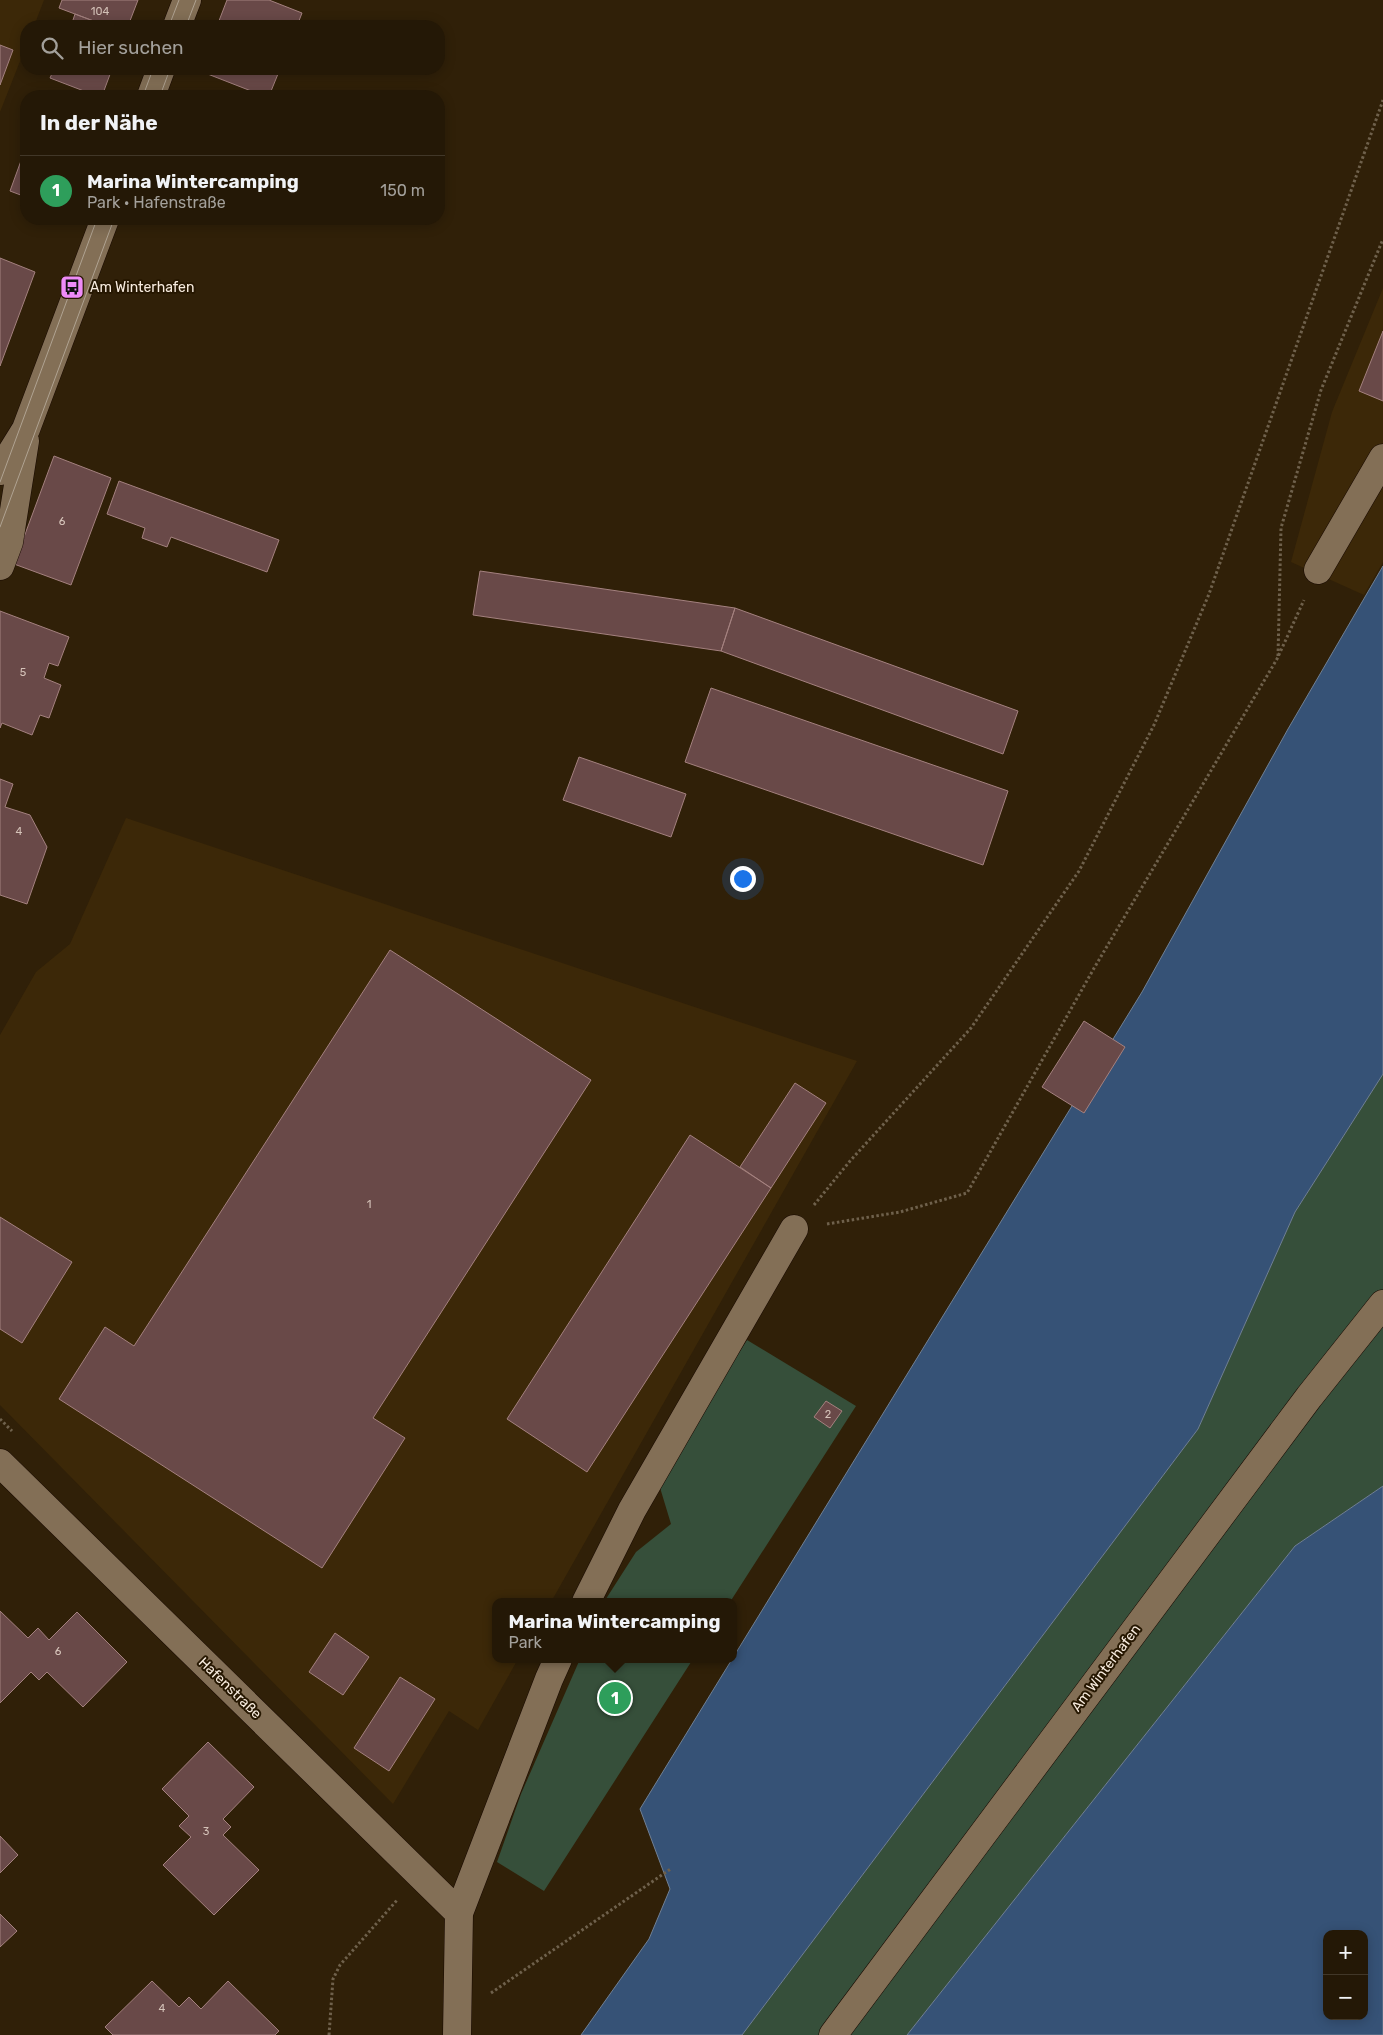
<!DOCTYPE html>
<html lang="de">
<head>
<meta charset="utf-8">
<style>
  body { margin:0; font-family:Rubik,sans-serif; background:#2c2110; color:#f1f3f6 }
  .controls { position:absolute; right:15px; bottom:15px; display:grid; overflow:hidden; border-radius:10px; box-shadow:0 2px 12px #0003 }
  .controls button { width:45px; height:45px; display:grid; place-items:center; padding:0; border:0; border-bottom:1px solid #413728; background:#241806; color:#f1f3f6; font:25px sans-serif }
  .you { position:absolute; left:742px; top:878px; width:18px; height:18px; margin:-12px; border:4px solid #fff; border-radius:50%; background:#1a73e8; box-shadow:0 0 0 8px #1a73e833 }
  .badge { display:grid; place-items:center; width:32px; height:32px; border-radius:50%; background:#0f766e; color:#fff; font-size:16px; font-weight:700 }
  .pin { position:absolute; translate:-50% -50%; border:2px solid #fff; box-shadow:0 1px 5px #0006 }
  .popup { position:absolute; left:492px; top:1598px; width:245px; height:65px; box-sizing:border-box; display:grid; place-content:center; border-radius:10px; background:#241806; filter:drop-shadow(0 1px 4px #0005); font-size:16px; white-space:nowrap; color:#a3a09b }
  .popup b { font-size:19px; color:#f1f3f6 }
  .popup::after { content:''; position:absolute; left:50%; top:100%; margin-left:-10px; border:10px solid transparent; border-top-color:#241806 }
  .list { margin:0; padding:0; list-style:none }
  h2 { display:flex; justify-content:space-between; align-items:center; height:65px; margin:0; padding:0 20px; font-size:21px }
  h2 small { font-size:16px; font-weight:400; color:#a3a09b }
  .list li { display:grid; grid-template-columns:32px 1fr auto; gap:15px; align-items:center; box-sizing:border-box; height:70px; padding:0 20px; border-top:1px solid #413728 }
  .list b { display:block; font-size:19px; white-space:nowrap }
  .list p { margin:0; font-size:16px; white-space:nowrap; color:#a3a09b }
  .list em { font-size:16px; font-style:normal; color:#a3a09b }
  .icon { flex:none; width:28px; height:28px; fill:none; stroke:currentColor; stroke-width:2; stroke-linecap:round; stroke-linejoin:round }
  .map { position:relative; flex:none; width:1383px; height:2035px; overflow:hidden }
  .search { position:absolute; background:#241806; box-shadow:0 2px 12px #0003; left:20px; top:20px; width:425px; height:55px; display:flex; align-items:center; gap:12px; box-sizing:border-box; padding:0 18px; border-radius:20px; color:#a3a09b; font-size:19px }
  .panel { position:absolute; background:#241806; box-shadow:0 2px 12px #0003; left:20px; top:90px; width:425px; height:135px; border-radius:20px }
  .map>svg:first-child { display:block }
  .built { fill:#3c2808 }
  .green { fill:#364f3a }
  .water { fill:#365276; stroke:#708095; fill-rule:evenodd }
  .building { fill:#694948; stroke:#a4817f }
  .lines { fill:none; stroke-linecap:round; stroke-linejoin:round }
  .minor-casing { stroke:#180900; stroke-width:29 }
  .path { stroke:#6f614c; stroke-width:3; stroke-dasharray:2.5 2.5; stroke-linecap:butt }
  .minor { stroke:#836f56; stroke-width:28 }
  .tram { stroke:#b0a392; stroke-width:1 }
  .labels { text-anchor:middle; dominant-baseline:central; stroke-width:4; stroke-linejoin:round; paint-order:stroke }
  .number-label { font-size:11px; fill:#d4c2b8 }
  .poi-label { font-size:14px; fill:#f7ebde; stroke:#261701; text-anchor:start }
  .street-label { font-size:14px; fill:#f7ebde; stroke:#261701 }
</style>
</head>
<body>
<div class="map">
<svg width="1383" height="2035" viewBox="0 0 1383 2035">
  <rect width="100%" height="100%" fill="#302008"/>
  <path class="built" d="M0 0H44L34 26H26V46L0 112Z
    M1383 288V562L1364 595 1291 562 1332 412Z
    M126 818 857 1061 551 1602H496V1659H518L478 1730 449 1711 393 1804 0 1405V1035L36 972 70 944Z"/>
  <path class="green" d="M1383 1074V1486L1295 1546 907 2035H742L1198 1429 1295 1212Z
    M747 1340 856 1406 730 1602H604L636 1552 671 1524 658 1481Z
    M580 1659H693L544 1891 497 1862 521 1794Z"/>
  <path class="water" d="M1383 566V1074L1295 1212 1198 1429 742 2035H581L649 1939 670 1889 640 1809 1142 992 1288 729Z
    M1383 1486V2035H907L1295 1546ZM1327 1934H1364V2016H1327Z"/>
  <path class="building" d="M62 0H138L128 26H107L59 8Z
    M227 0H269L302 13 297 26H217Z
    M75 14 107 26H71Z
    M0 45 13 50 0 85Z
    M54 69H112L102 96H97L50 78Z
    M201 69H280L269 96H264L200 71Z
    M26 147V197L10 191Z
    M0 258 35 272 0 366Z
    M1383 331V401L1359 391Z
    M54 456 111 478 71 585 14 564Z
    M119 481 279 540 267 572 171 537 167 547 142 538 145 528 107 514Z
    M480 571 735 608 721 651 473 615Z
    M735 608 1018 711 1003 754 721 651Z
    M0 611 69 637 58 666 49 663 44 678 61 685 49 718 40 715 32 735 2 723 0 728Z
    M711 688 1008 791 983 865 685 762Z
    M579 757 686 794 671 837 563 800Z
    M0 779 13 784 5 807 30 815 47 847 27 904 0 895Z
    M390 950 591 1080 373 1418 405 1438 322 1568 59 1399 105 1327 134 1346Z
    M1084 1021 1125 1047 1084 1113 1042 1087Z
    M795 1083 826 1103 771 1188 740 1167Z
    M690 1135 771 1188 587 1472 507 1419Z
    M0 1217 72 1262 22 1343 0 1329Z
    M826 1401 842 1411 830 1428 814 1417Z
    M0 1611 28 1638 38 1628 49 1640 77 1612 127 1662 83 1707 47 1672 39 1680 31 1672 0 1703Z
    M335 1633 369 1657 343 1695 309 1672Z
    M400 1677 435 1699 389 1771 354 1748Z
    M208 1742 254 1787 223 1819 231 1827 223 1835 259 1870 214 1915 163 1865 191 1837 179 1826 189 1816 162 1789Z
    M0 1836 18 1855 0 1873Z
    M0 1914 17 1931 0 1947Z
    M152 1981 179 2007 189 1997 201 2009 228 1981 279 2031 275 2035H113L105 2027Z"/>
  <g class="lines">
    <g class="minor-casing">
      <path id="minor" d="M177 26 187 0
        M151 96 161 69
        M0 471 26 429 105 219
        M0 566 9 542 25 441
        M1318 570 1383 458
        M0 1463 459 1913
        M586 1602 632 1510 794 1229
        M457 2035 459 1913 549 1679 558 1659
        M833 2035 1309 1397 1383 1304"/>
    </g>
    <path class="path" d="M1278 656 1281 528 1321 390 1383 239
      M814 1205 850 1161 971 1028 1079 871 1154 725 1209 594 1383 100
      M827 1224 900 1212 967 1193 1093 970 1277 659 1304 600
      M0 1419 12 1431
      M491 1993 672 1868
      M329 2035 333 1979 340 1965 398 1899"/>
    <use href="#minor" class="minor"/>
    <path class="tram" d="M169 26 179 0
      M186 26 196 0
      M143 96 153 69
      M160 96 170 69
      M0 482 97 219
      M0 527 114 219"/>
  </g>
  <defs>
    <g id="bus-square" transform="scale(1.25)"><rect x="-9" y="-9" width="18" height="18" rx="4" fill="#ee8bf8" stroke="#261701"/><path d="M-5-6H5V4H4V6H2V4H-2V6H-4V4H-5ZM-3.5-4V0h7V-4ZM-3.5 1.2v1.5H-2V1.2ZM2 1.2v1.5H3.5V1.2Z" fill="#111"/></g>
  </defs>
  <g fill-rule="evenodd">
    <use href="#bus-square" x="72" y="287"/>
  </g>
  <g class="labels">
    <g class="number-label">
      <text x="100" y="11">104</text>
      <text x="62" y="521">6</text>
      <text x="23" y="672">5</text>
      <text x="19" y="831">4</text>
      <text x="369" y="1204">1</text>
      <text x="828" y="1414">2</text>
      <text x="58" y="1651">6</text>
      <text x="206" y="1831">3</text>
      <text x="162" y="2008">4</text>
    </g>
    <g class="poi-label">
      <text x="90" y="287">Am Winterhafen</text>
    </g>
    <g class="street-label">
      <text transform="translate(1106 1668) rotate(-53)">Am Winterhafen</text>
      <text transform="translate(230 1688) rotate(44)">Hafenstraße</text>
    </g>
  </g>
</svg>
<div class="controls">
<button>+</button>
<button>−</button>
</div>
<div class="you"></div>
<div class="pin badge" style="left:615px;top:1698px;background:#2e9e5b">1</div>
<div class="popup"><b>Marina Wintercamping</b>Park</div>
<div class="search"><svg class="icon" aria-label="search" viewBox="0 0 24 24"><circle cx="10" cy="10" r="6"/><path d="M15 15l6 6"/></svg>Hier suchen</div>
<section class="panel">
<h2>In der Nähe<small></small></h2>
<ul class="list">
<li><span class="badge" style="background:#2e9e5b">1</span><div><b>Marina Wintercamping</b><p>Park · Hafenstraße</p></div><em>150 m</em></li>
</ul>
</section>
</div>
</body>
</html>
